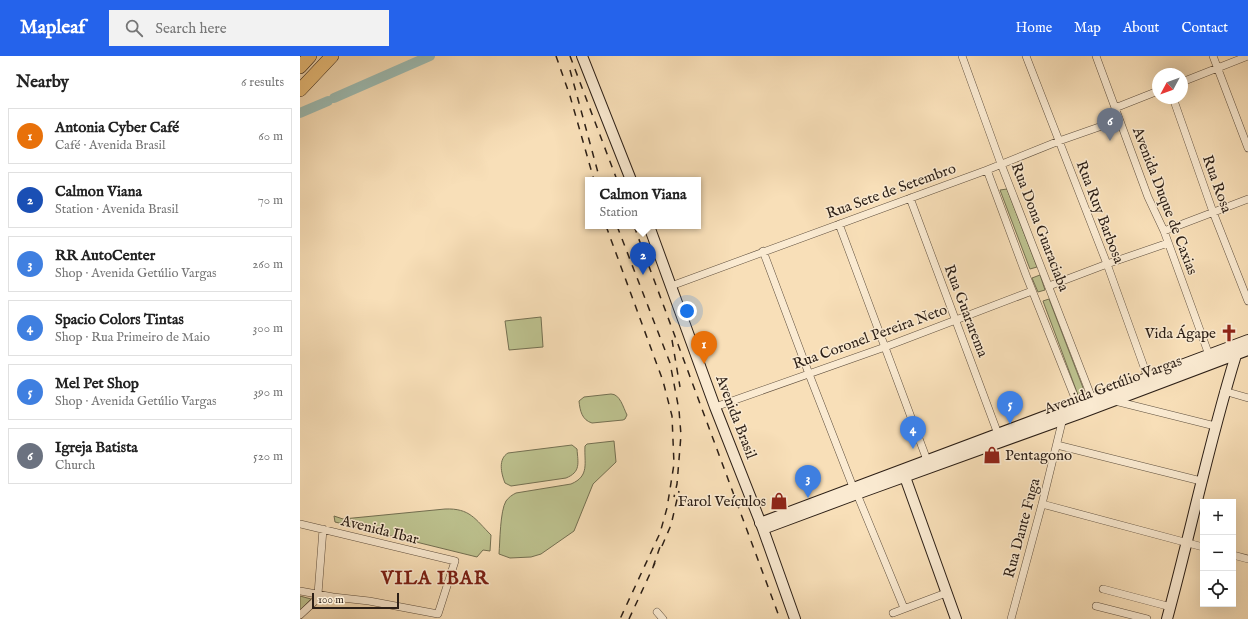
<!DOCTYPE html>
<html lang="en">
<head>
<meta charset="utf-8">
<style>
  body { margin:0; font-family:"IM FELL English",serif; background:#f2f2f2; color:#222 }
  .controls { position:absolute; right:12px; bottom:12px; display:grid; overflow:hidden; border-radius:0px; box-shadow:0 4px 16px #0002 }
  .controls button { width:36px; height:36px; display:grid; place-items:center; padding:0; border:0; border-bottom:1px solid #e0e0e0; background:#fff; color:#222; font:20px sans-serif }
  .compass { position:absolute; left:852px; top:12px; width:36px; height:36px; border-radius:50%; background:#fff; box-shadow:0 4px 16px #0002; rotate:229deg }
  .scale { position:absolute; left:12px; bottom:10px; width:87px; box-sizing:border-box; padding-left:4px; border:2px solid #2c1f16; border-top:0; font-size:11px; line-height:14px; white-space:nowrap; color:#2c1f16; -webkit-text-stroke:3px #faead1; paint-order:stroke }
  .you { position:absolute; left:387px; top:255px; width:14px; height:14px; margin:-10px; border:3px solid #fff; border-radius:50%; background:#1a73e8; box-shadow:0 0 0 6px #1a73e833 }
  .badge { display:grid; place-items:center; width:26px; height:26px; border-radius:50%; background:#2563eb; color:#fff; font-size:13px; font-weight:700 }
  .pin { position:absolute; translate:-50% -33px; filter:drop-shadow(0 1px 2px #0008) }
  .pin::after { content:''; position:absolute; top:21px; width:14px; height:12px; background:inherit; clip-path:polygon(0 0,100% 0,50% 100%) }
  .popup { position:absolute; left:285px; top:121px; width:116px; height:52px; box-sizing:border-box; display:grid; place-content:center; border-radius:0px; background:#fff; filter:drop-shadow(0 1px 3px #0005); font-size:13px; white-space:nowrap; color:#767676 }
  .popup b { font-size:15px; color:#222 }
  .popup::after { content:''; position:absolute; left:50%; top:100%; margin-left:-8px; border:8px solid transparent; border-top-color:#fff }
  .list { margin:0; padding:0; list-style:none }
  h2 { display:flex; justify-content:space-between; align-items:center; height:52px; margin:0; padding:0 16px; font-size:17px }
  h2 small { font-size:13px; font-weight:400; color:#767676 }
  .list li { display:grid; grid-template-columns:26px 1fr auto; gap:12px; align-items:center; box-sizing:border-box; height:56px; margin:0 8px 8px; padding:0 8px; border:1px solid #e0e0e0; border-radius:0px }
  .list b { display:block; font-size:15px; white-space:nowrap }
  .list p { margin:0; font-size:13px; white-space:nowrap; color:#767676 }
  .list em { font-size:13px; font-style:normal; color:#767676 }
  .icon { flex:none; width:22px; height:22px; fill:none; stroke:currentColor; stroke-width:2; stroke-linecap:round; stroke-linejoin:round }
  .map { position:relative; flex:none; width:948px; height:563px; overflow:hidden }
  header { display:flex; align-items:center; gap:24px; box-sizing:border-box; height:56px; padding:0 20px; background:#2563eb; color:#fff }
  header strong { font-size:19px }
  nav { display:flex; gap:22px; margin-inline-start:auto; font-size:14px }
  .search { width:280px; height:36px; background:#f2f2f2; display:flex; align-items:center; gap:10px; box-sizing:border-box; padding:0 14px; border-radius:0px; color:#767676; font-size:15px }
  main { display:flex }
  aside { flex:1; background:#fff }
  .map>svg:first-child { display:block }
  .green { fill:#bdc28f; stroke:#747052 }
  .lines { fill:none; stroke-linecap:round; stroke-linejoin:round }
  .river { stroke:#9dbcb3; stroke-width:10 }
  .street-casing { stroke:#5f4f3e; stroke-width:8 }
  .secondary-casing { stroke:#2c1f16; stroke-width:12 }
  .highway-casing { stroke:#2c1f16; stroke-width:14 }
  .street { stroke:#faead1; stroke-width:7 }
  .secondary { stroke:#faead1; stroke-width:10 }
  .highway { stroke:#ecc07c; stroke-width:13 }
  .rail { stroke:#2c1f16; stroke-width:1.5; stroke-dasharray:7 7; stroke-linecap:butt }
  .labels { text-anchor:middle; dominant-baseline:central; stroke-width:3; stroke-linejoin:round; paint-order:stroke }
  .street-label { font-size:15px; fill:#2c1f16; stroke:#faead1 }
  .poi-label { font-size:15px; fill:#2c1f16; stroke:#faead1; text-anchor:end }
  .district-label { font-size:19px; font-weight:bold; letter-spacing:1px; fill:#7a1f14; stroke:#faead1 }
</style>
</head>
<body>
<header>
<strong>Mapleaf</strong>
<div class="search"><svg class="icon" aria-label="search" viewBox="0 0 24 24"><circle cx="10" cy="10" r="6"/><path d="M15 15l6 6"/></svg>Search here</div>
<nav><a>Home</a><a>Map</a><a>About</a><a>Contact</a></nav>
</header>
<main>
<aside>
<h2>Nearby<small>6 results</small></h2>
<ul class="list">
<li><span class="badge" style="background:#e8710a">1</span><div><b>Antonia Cyber Café</b><p>Café · Avenida Brasil</p></div><em>60 m</em></li>
<li><span class="badge" style="background:#1a4fb4">2</span><div><b>Calmon Viana</b><p>Station · Avenida Brasil</p></div><em>70 m</em></li>
<li><span class="badge" style="background:#3f7fe0">3</span><div><b>RR AutoCenter</b><p>Shop · Avenida Getúlio Vargas</p></div><em>260 m</em></li>
<li><span class="badge" style="background:#3f7fe0">4</span><div><b>Spacio Colors Tintas</b><p>Shop · Rua Primeiro de Maio</p></div><em>300 m</em></li>
<li><span class="badge" style="background:#3f7fe0">5</span><div><b>Mel Pet Shop</b><p>Shop · Avenida Getúlio Vargas</p></div><em>390 m</em></li>
<li><span class="badge" style="background:#6b7280">6</span><div><b>Igreja Batista</b><p>Church</p></div><em>520 m</em></li>
</ul>
</aside>
<div class="map">
<svg width="948" height="563" viewBox="0 0 948 563">
  <rect width="100%" height="100%" fill="#f8dfb8"/>
  <filter id="stains"><feTurbulence type="fractalNoise" baseFrequency=".005" numOctaves="4"/><feColorMatrix values="0 0 0 0 .2 0 0 0 0 .09 0 0 0 0 .02 0 0 0 .5 -.17"/></filter>
  <radialGradient id="worn" r=".72"><stop offset=".6" stop-color="#630" stop-opacity="0"/><stop offset="1" stop-color="#630" stop-opacity=".3"/></radialGradient>
  <path class="green" d="M707 133 737 211 730 213 700 134Z
    M740 219 745 234 738 236 732 222Z
    M749 243 785 337 778 339 743 245Z
    M241 261 243 291 209 294 205 265Z
    M311 338C320 338 323 351 327 359L325 363 323 364 292 367C282 364 280 355 279 345L284 341Z
    M314 385 316 406 293 428 274 475 241 498 231 501 210 502 199 498C200 486 200 455 206 445 209 441 212 439 216 437L271 428C290 420 284 407 285 390L287 388Z
    M272 389 277 393C278 407 281 416 266 422L211 430 205 427C201 417 198 403 208 397Z
    M145 453C170 452 175 463 191 479L190 495 183 494 177 501 35 466 34 460 43 463Z
    M0 540 11 543 0 554Z"/>
  <g class="lines">
    <path class="river" d="M34 42 130 0
      M0 57 28 45"/>
    <g class="street-casing">
      <path id="street" d="M662 0 701 108 793 345
        M726 0 807 208 848 322
        M796 0 848 141 864 175 909 299 913 301
        M913 0 948 92
        M882 26 948 0
        M873 42 913 156 948 245
        M815 52 858 35
        M687 114 726 219 779 352
        M610 142 698 378
        M539 168 627 404
        M864 175 948 143
        M463 195 509 318 553 431
        M371 230 687 114 759 85 819 64
        M749 230 807 208 868 187
        M924 335 948 342
        M815 345 915 370
        M415 351 585 291 732 235
        M757 389 901 425
        M557 438 604 552
        M742 448 903 491
        M0 468 155 505 138 558 69 545 33 541 0 535
        M933 499 948 503
        M803 533 871 551
        M796 550 847 563
        M357 556 363 563
        M593 557 646 537
        M0 559 14 546 18 538 23 473
        M711 563 742 448 763 362"/>
    </g>
    <g class="secondary-casing">
      <path id="secondary" d="M282 0 331 124
        M349 170 415 351 463 473 495 563
        M605 421 656 563
        M460 467 948 284
        M463 473 557 438 781 357 948 294
        M867 563C891 475 909 386 936 299"/>
    </g>
    <g class="highway-casing">
      <path id="highway" d="M0 11 10 0
        M0 34 32 0"/>
    </g>
    <use href="#street" class="street"/>
    <use href="#secondary" class="secondary"/>
    <use href="#highway" class="highway"/>
    <path class="rail" d="M256 0 270 40 294 124
      M270 0 317 124
      M270 14 300 124
      M306 170 363 325 372 360 374 408 367 452 360 477 320 563
      M317 170 370 307 379 354 381 379 377 428 374 441
      M334 170 480 563
      M372 284 380 331
      M362 490 371 469 379 435
      M353 511 362 485
      M329 563 355 507"/>
  </g>
  <defs>
    <g id="church-bare" transform="scale(1.38)"><path d="M-1.2-6h2.4v3.5h3.3v2.4h-3.3V6h-2.4V-.1h-3.3v-2.4h3.3Z" fill="#8f2418" stroke="#faead1" stroke-width="2.5" paint-order="stroke"/></g>
    <g id="shop-bare" transform="scale(1.38)"><path d="M-5-2.5h2.3a2.7 3.5 0 0 1 5.4 0H5L5.5 6h-11ZM-1.5-2.5h3a1.5 2.3 0 0 0-3 0Z" fill="#8f2418" stroke="#faead1" stroke-width="2.5" paint-order="stroke"/></g>
  </defs>
  <g fill-rule="evenodd">
    <use href="#church-bare" x="929" y="277"/>
    <use href="#shop-bare" x="692" y="399"/>
    <use href="#shop-bare" x="479" y="445"/>
  </g>
  <g class="labels">
    <g class="street-label">
      <text transform="translate(917 128) rotate(70)">Rua Rosa</text>
      <text transform="translate(591 135) rotate(-20)">Rua Sete de Setembro</text>
      <text transform="translate(865 145) rotate(69)">Avenida Duque de Caxias</text>
      <text transform="translate(800 156) rotate(69)">Rua Ruy Barbosa</text>
      <text transform="translate(740 171) rotate(69)">Rua Dona Guaraciaba</text>
      <text transform="translate(666 255) rotate(69)">Rua Guararema</text>
      <text transform="translate(570 281) rotate(-20)">Rua Coronel Pereira Neto</text>
      <text transform="translate(813 329) rotate(-20)">Avenida Getúlio Vargas</text>
      <text transform="translate(436 361) rotate(69)">Avenida Brasil</text>
      <text transform="translate(722 472) rotate(-75)">Rua Dante Fuga</text>
      <text transform="translate(80 474) rotate(14)">Avenida Ibar</text>
    </g>
    <g class="poi-label">
      <text x="916" y="277">Vida Ágape</text>
      <text x="705" y="399" text-anchor="start">Pentagono</text>
      <text x="466" y="445">Farol Veículos</text>
    </g>
    <g class="district-label">
      <text x="135" y="523">VILA IBAR</text>
    </g>
  </g>
  <rect width="100%" height="100%" filter="url(#stains)"/>
  <rect width="100%" height="100%" fill="url(#worn)"/>
</svg>
<div class="controls">
<button>+</button>
<button>−</button>
<button><svg class="icon" aria-label="locate" viewBox="0 0 24 24"><circle cx="12" cy="12" r="6"/><path d="M12 2v4M12 18v4M2 12h4M18 12h4"/></svg></button>
</div>
<svg class="compass" viewBox="-18 -18 36 36"><path d="M0-13l5 13h-10z" fill="#e53935"/><path d="M0 13l5-13h-10z" fill="#767676"/></svg>
<div class="scale">100 m</div>
<div class="you"></div>
<div class="pin badge" style="left:404px;top:308px;background:#e8710a">1</div>
<div class="pin badge" style="left:343px;top:219px;background:#1a4fb4">2</div>
<div class="popup"><b>Calmon Viana</b>Station</div>
<div class="pin badge" style="left:508px;top:442px;background:#3f7fe0">3</div>
<div class="pin badge" style="left:613px;top:393px;background:#3f7fe0">4</div>
<div class="pin badge" style="left:710px;top:368px;background:#3f7fe0">5</div>
<div class="pin badge" style="left:810px;top:85px;background:#6b7280">6</div>
</div>
</main>
</body>
</html>
